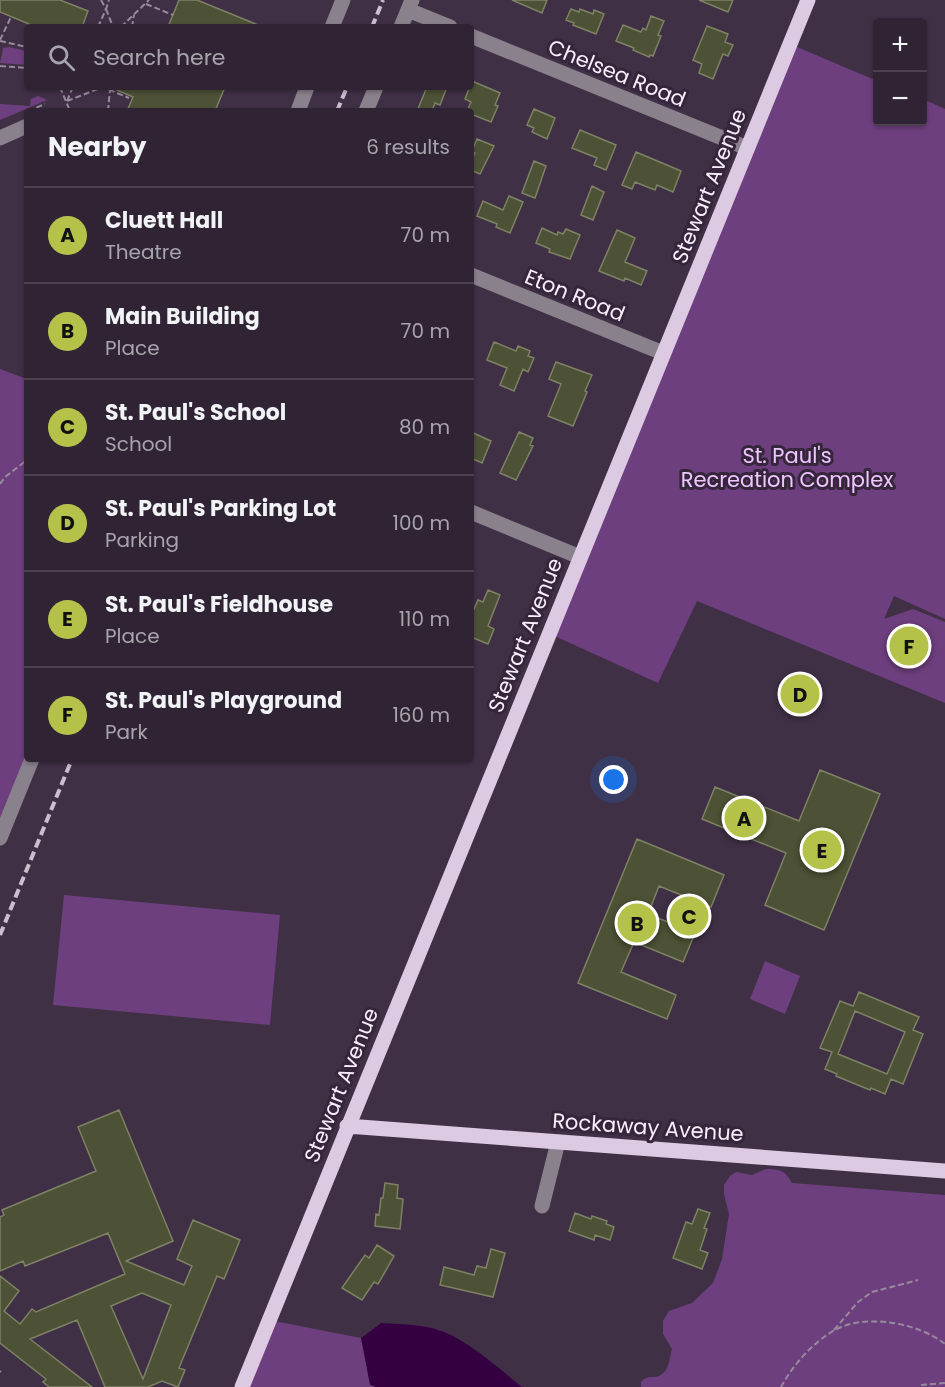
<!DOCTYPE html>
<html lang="en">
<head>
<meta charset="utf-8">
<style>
  body { margin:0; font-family:Poppins,sans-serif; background:#382c3c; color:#f1f3f6 }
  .controls { position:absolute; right:18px; top:18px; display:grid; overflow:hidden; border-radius:6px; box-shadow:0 2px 4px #0004 }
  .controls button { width:54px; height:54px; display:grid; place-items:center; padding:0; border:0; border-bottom:2px solid #4b414f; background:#302434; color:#f1f3f6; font:30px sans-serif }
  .you { position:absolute; left:614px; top:780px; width:21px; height:21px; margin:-15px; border:4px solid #fff; border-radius:50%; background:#1a73e8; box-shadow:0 0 0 9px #1a73e833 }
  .badge { display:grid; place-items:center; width:39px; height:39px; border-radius:50%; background:#b4c24a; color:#111; font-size:20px; font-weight:700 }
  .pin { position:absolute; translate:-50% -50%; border:3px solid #fff; box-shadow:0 2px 6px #0006 }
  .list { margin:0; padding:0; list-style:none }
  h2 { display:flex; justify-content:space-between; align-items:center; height:78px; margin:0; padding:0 24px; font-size:26px }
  h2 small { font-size:20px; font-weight:400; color:#a8a4ac }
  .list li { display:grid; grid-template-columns:39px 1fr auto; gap:18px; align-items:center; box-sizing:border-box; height:96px; padding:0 24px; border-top:2px solid #4b414f }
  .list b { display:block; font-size:22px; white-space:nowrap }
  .list p { margin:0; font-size:20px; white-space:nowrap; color:#a8a4ac }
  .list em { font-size:20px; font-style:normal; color:#a8a4ac }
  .icon { flex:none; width:33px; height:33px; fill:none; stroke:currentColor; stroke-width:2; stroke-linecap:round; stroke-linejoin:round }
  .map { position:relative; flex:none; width:945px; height:1387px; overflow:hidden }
  .search { position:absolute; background:#302434; box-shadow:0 2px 4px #0004; left:24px; top:24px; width:450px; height:66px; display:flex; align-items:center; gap:15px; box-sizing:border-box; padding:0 21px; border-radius:6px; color:#a8a4ac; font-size:22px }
  .panel { position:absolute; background:#302434; box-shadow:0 2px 4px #0004; left:24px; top:108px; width:450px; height:654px; border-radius:6px }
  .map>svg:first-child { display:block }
  .green { fill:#6e3f7e }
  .water { fill:#340042 }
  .building { fill:#4d5135; stroke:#7d8264; stroke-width:1.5; fill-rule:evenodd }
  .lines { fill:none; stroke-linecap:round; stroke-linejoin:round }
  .path { stroke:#988a9d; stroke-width:2; stroke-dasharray:6 3; stroke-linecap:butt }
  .minor { stroke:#89818c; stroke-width:15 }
  .major { stroke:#dccae2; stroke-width:15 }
  .rail { stroke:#cbbfcf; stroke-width:4; stroke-dasharray:9 4.5; stroke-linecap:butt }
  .labels { text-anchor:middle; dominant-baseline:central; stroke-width:6; stroke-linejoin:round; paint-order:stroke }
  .street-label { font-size:21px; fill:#f8eefc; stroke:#36263b }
  .park-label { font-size:21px; fill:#efc5ff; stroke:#36263b }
</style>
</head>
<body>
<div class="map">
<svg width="945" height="1387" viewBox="0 0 945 1387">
  <rect width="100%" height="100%" fill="#403046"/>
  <path class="green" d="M790 44 877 81 878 122H922L923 99 945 109V619L894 596 884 619 913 609 945 622V703L697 601 658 683 548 633Z
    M9 47 27 51V65L0 63 3 48Z
    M38 96 47 100 0 120V104L30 106 31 99Z
    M0 369 27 379V759L0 825Z
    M64 895 280 915 270 1025 53 1005Z
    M765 961 800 976 785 1014 750 999Z
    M766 1169C780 1169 786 1171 792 1183L945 1195V1387H641V1382C646 1377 648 1377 655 1377 669 1375 669 1360 672 1349L663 1334V1321L669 1311 692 1303 713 1283 722 1259 729 1214 724 1194V1185L730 1176 736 1172 752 1175Z
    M269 1320 361 1338 381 1323 422 1326 440 1330 480 1354 522 1387H242Z"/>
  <path class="water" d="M381 1323C398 1324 416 1324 432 1328 464 1336 497 1367 522 1387H376L370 1385 361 1338Z"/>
  <path class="building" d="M0 0H60L88 11 82 27H36L0 12Z
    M179 0H197L263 27H168Z
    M512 0H547L542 13Z
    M699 0H733L728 12Z
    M571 9 579 12 580 9 593 14 594 10 604 14 596 34 573 25 574 23 566 20Z
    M651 16 664 21 658 35 661 36 653 56 650 55 649 57 633 50 634 48 616 41 623 25 641 32 643 28 646 30Z
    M707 26 728 34 725 42 733 45 728 56 723 54 713 79 699 73 702 64 693 60Z
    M472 81 500 93 495 105 498 106 491 122 471 114V111H467L471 102 465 99Z
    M110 87H225L215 111H127L133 97Z
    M427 87H447L440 105 435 103 432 111H417Z
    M534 109 555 118 547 139 532 132 534 128 527 125Z
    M580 130 616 145 606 170 594 165 597 158 572 148Z
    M477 139 494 146 480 174 471 170V163L475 153 472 151Z
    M636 152 681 171 673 192 657 185 655 190 635 182 632 189 622 185Z
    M534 161 546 166 535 198 522 193Z
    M592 186 604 192 593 220 581 215Z
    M509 196 523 202 510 233 496 227 497 224 477 216 483 201 503 210Z
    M542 228 557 235 558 232 563 234 566 229 580 235 570 259 549 252 550 249 536 243Z
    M617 230 635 238 625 262 647 271 641 285 625 278 624 281 599 271Z
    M494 342 516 351 518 346 530 351 528 356 534 358 528 372 523 369 514 391 500 385 507 368 487 360Z
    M556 362 592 375 585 391 587 392 573 426 548 416 561 384 549 379Z
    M471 432 491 441 482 463 471 458Z
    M519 432 533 438 530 445 533 446 516 480 500 473Z
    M488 590 500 595 488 626 494 629 488 644 471 637V616L478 600 483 602Z
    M820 770 880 794 824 930 765 905 786 853 702 819 715 787 799 821Z
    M637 839 724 875 711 907 659 886 648 914 695 933 683 962 634 942 621 972 676 995 667 1019 578 983Z
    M859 992 919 1017 913 1030 923 1034 903 1084 891 1079 885 1094 871 1088 870 1090 836 1076 837 1074 825 1069 832 1052 820 1048 840 1001 853 1006ZM855 1011 905 1032 887 1074 838 1054Z
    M119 1110 173 1241 126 1261 184 1285 192 1266 177 1259 193 1220 240 1240 224 1279 217 1276 179 1368 185 1370 178 1387 162 1381 148 1387H105L77 1320 30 1339 92 1387H49L43 1382 46 1379 0 1343V1276L19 1291 4 1311 20 1324 32 1309 36 1312 125 1274 108 1233 25 1266 23 1261 0 1271V1217L4 1215 2 1210 96 1171 78 1127ZM142 1293 171 1305 143 1379 111 1306Z
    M385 1183 398 1185 397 1198 403 1199 400 1229 375 1226 376 1214 379 1215 381 1198H383Z
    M698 1209 710 1213 704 1228 707 1229 700 1250 708 1253 702 1269 673 1258 686 1222 692 1224Z
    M575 1213 591 1219 592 1216 607 1221 606 1224 614 1227 610 1240 595 1235 594 1240 569 1231Z
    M377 1245 394 1256 378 1284 374 1282 362 1300 342 1288 365 1255 369 1258Z
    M491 1249 505 1253 493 1297 440 1285 444 1267 474 1275 477 1266 486 1268Z"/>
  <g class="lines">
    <path class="path" d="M101 0 106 9 109 0
      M146 4 173 15
      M106 9 113 27
      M98 27 106 9
      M121 27 149 0
      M132 27 134 15
      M0 40 11 17
      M0 41 27 47
      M0 66 27 68
      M60 87 70 111
      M67 101 103 87 129 98
      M67 101 73 87
      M28 111 45 104
      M108 111 110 90
      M0 484 5 477 27 460
      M834 1330 858 1302 872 1292 918 1280
      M0 1372 1 1371
      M921 1385 945 1383
      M781 1387C793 1365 813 1342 835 1330 865 1313 919 1323 945 1344"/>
    <path class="minor" d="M408 10 450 27
      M332 27 343 0
      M401 27 412 0
      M471 36 747 148
      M298 111 307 87
      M366 111 376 87
      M0 138 27 126
      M471 275 663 353
      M471 512 580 557
      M0 838 32 759
      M542 1206 558 1142"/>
    <path class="major" d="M347 1126 945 1171
      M242 1387 808 0"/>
    <path class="rail" d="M372 27 383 0
      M337 111 347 87
      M0 935 72 759"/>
  </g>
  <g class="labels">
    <g class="street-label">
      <text transform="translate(617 73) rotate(22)">Chelsea Road</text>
      <text transform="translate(709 186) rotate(-68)">Stewart Avenue</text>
      <text transform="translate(575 295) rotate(22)">Eton Road</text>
      <text transform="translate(525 635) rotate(-68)">Stewart Avenue</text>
      <text transform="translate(341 1085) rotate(-68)">Stewart Avenue</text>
      <text transform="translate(648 1127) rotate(4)">Rockaway Avenue</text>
    </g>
    <g class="park-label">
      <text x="787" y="455">St. Paul's<tspan x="787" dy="24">Recreation Complex</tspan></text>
    </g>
  </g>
</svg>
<div class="controls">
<button>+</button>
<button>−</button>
</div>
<div class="you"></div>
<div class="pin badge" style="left:744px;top:818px">A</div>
<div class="pin badge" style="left:637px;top:923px">B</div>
<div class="pin badge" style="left:689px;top:916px">C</div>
<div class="pin badge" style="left:800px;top:694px">D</div>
<div class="pin badge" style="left:822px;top:850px">E</div>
<div class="pin badge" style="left:909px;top:646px">F</div>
<div class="search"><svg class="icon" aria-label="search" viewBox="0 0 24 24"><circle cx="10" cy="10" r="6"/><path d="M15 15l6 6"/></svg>Search here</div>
<section class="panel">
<h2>Nearby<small>6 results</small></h2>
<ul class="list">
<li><span class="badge">A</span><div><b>Cluett Hall</b><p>Theatre</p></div><em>70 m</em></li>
<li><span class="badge">B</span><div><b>Main Building</b><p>Place</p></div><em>70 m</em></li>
<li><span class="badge">C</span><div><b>St. Paul's School</b><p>School</p></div><em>80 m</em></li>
<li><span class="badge">D</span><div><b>St. Paul's Parking Lot</b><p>Parking</p></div><em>100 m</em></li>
<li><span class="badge">E</span><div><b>St. Paul's Fieldhouse</b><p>Place</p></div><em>110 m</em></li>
<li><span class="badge">F</span><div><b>St. Paul's Playground</b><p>Park</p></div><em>160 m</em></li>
</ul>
</section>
</div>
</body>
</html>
